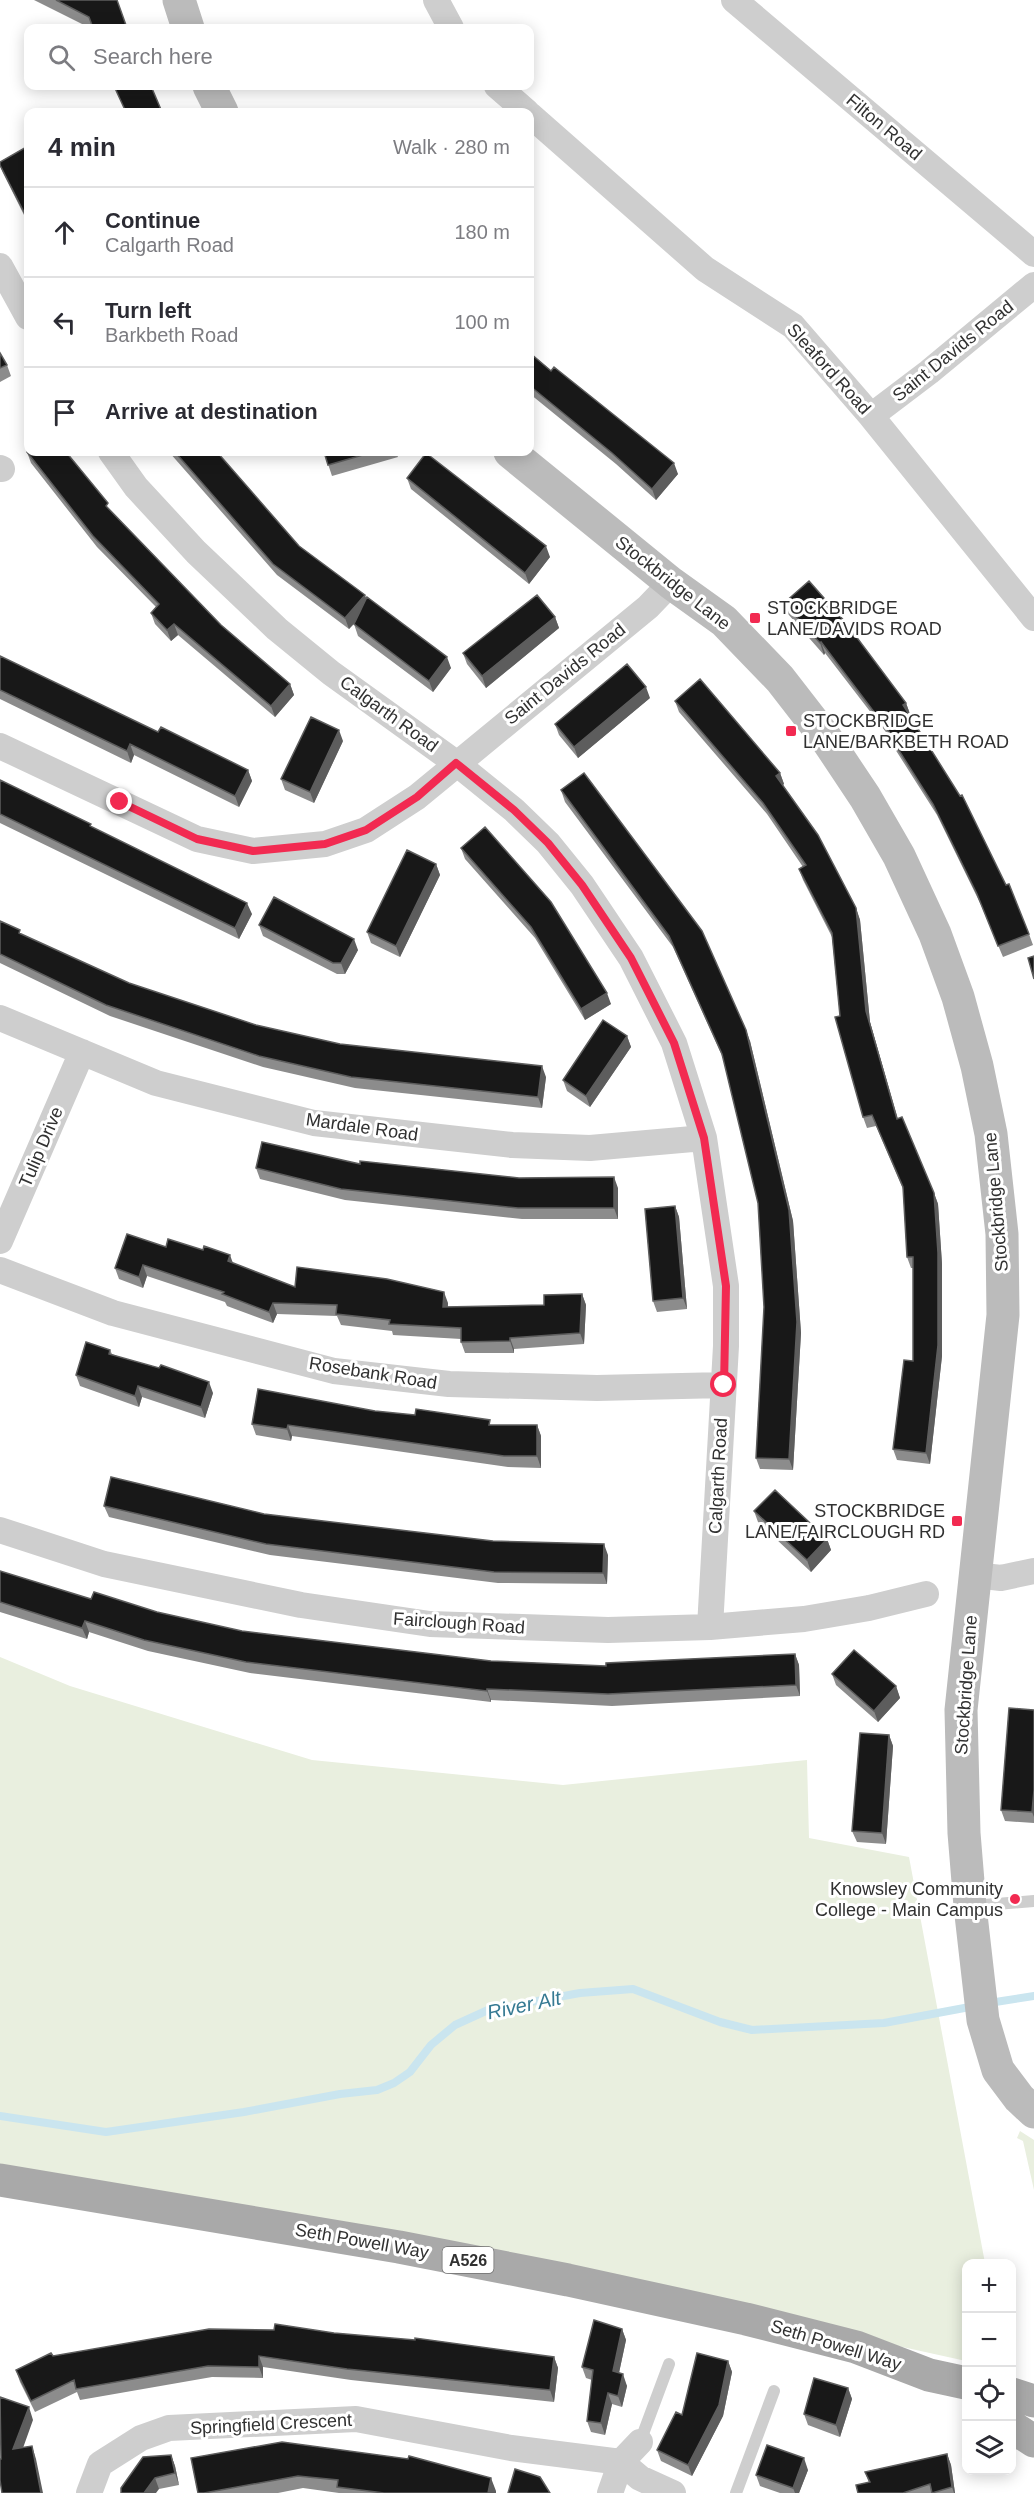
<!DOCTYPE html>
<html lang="en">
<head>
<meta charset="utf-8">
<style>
  body { margin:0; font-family:Arial,sans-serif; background:#f7f7f7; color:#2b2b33 }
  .controls { position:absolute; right:18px; bottom:18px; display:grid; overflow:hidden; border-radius:12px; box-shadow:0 3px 15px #0003 }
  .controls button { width:54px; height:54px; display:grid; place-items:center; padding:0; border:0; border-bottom:2px solid #e1e1e2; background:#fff; color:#2b2b33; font:30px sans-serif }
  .stop { position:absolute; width:18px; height:18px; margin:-14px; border:4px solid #f22a51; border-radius:50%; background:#fff }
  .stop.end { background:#f22a51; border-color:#fff; box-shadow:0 2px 6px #0008 }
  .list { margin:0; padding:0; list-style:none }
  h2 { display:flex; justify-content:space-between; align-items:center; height:78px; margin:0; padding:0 24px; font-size:26px }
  h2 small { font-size:20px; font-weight:400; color:#7c7c81 }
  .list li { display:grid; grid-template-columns:39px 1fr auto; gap:18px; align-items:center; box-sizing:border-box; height:90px; padding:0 24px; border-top:2px solid #e1e1e2 }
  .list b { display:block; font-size:22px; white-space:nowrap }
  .list p { margin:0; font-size:20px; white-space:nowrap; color:#7c7c81 }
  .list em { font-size:20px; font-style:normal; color:#7c7c81 }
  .icon { flex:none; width:33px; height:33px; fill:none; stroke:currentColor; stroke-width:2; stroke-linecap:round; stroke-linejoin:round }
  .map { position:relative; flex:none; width:1034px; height:2493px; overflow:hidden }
  .search { position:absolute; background:#fff; box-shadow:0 3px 15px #0003; left:24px; top:24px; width:510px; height:66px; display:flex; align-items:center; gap:15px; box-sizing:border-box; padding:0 21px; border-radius:12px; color:#7c7c81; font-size:22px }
  .panel { position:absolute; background:#fff; box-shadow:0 3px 15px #0003; left:24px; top:108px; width:510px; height:348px; border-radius:12px }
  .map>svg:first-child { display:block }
  .green { fill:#e9efdf }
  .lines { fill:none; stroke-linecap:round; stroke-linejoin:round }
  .stream { stroke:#cae5ef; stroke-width:8 }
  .lane { stroke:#cecece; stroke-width:12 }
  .street { stroke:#cecece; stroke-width:26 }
  .secondary { stroke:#bbb; stroke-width:33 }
  .primary { stroke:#a9a9a9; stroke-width:33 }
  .wall { fill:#8c8c8c }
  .shaded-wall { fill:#5d5d5d }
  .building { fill:#181818; stroke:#5d5d5d; stroke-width:1.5 }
  .route { stroke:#f22a51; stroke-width:8 }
  .poi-dot { fill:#f22a51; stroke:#fff; stroke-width:2 }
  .labels { text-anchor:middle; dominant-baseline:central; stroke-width:6; stroke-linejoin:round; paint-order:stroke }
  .shield { fill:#fff; stroke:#6f6f6f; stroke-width:1.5 }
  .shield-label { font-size:16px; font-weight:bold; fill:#313131 }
  .street-label { font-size:18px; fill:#313131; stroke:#fff }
  .poi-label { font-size:18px; fill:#313131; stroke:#fff; text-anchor:start }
  .water-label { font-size:20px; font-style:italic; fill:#367a93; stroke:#fff }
</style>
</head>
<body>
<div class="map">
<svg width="1034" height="2493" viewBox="0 0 1034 2493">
  <rect width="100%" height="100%" fill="#fff"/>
  <path class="green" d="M0 1657 70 1686 312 1760 563 1785 807 1760 809 1838 909 1857 985 2263 966 2264V2361L468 2251 0 2169Z
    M1020 2131 1034 2140V2190L1023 2141 1017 2138Z"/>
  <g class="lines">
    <path class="stream" d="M989 2003 1034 1996
      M0 2116 106 2132 244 2112 340 2094 377 2090 394 2083 410 2072 431 2045 455 2025 488 2010 580 1993 633 1989 720 2022 752 2030 884 2023 975 2006"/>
    <path class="lane" d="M971 1906 1034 1901
      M640 2442 669 2364
      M736 2493 774 2391"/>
    <path class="street" d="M436 0 451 28
      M734 0 1034 254
      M497 86 527 112
      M530 115 705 269 793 326 871 416 1034 618
      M0 266 28 317
      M871 416 929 372 1034 285
      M111 452 136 487 196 552 277 629 331 673 456 763 514 810 548 843 582 885 631 958 674 1043 704 1138 726 1286V1346L710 1627
      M0 468 2 469
      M0 746 197 839 253 851 325 844 366 830 417 797 648 607 671 583
      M0 1018 156 1083 314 1123 512 1145 590 1148 704 1138
      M0 1241 82 1052
      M0 1270 113 1313 334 1371 449 1384 597 1388 724 1385
      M0 1530 104 1564 301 1605 430 1624 608 1630 710 1627 804 1619 869 1608 926 1594
      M975 1575 1001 1578 1034 1571
      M89 2493 100 2464 141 2438 169 2428 356 2419 511 2448 621 2462 640 2478 673 2493
      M610 2493 621 2462 640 2442"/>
    <path class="secondary" d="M179 0 188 28
      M209 86 222 112
      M510 452 671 583 724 621 780 679 825 737 865 797 899 856 935 934 958 997 977 1066 991 1134 1002 1234 1003 1315 961 1710 964 1833 970 1906 983 2020 998 2070 1019 2098 1034 2112"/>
    <path class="primary" d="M0 2180 399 2247 568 2280 746 2319 856 2347 929 2375 966 2383
      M1012 2394 1034 2401
      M1012 2427 1034 2441"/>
  </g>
  <path class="wall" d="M34 0H117L127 28H90Z
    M28 146V223L3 173 0 166V162Z
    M0 353 7 365 11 376 0 382Z
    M530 353 678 474 656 500 616 464 530 394Z
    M27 452 112 512 221 625 290 684 294 695 275 717 178 635 171 641 155 624 151 613 156 607 97 547 31 463Z
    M169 452H217L299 546 366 598 451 668 433 692 358 636 354 624 349 629 277 575Z
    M324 452H396L398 457 332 476Z
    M407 478 550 557 529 584 411 489Z
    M784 603 906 703 910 714 909 715 1029 934 1033 945 1003 957 981 905 937 815 895 749 892 740 825 653 824 655 788 614Z
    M555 617 559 628 486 688 467 664 463 653Z
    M0 656 158 732 248 770 252 781 239 807 134 755 131 763 0 699Z
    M650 698 578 758 559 735 555 724Z
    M675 701 780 773 784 784 783 785 856 908 860 920 870 1022 898 1119 934 1193 938 1204 942 1264V1356L930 1464 897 1460 893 1449 913 1361V1268H911L907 1257 903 1189 876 1126 867 1128 863 1117 840 1016 832 937 803 880 799 869 803 867 767 814 679 712Z
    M343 741 314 803 285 790 281 779Z
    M0 780 92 827 252 914 239 939 0 823Z
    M561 790 750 1041 793 1221 801 1333 793 1470 760 1469 756 1458 764 1307 758 1203 723 1058 673 947 565 802Z
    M461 848 611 1004 585 1020 535 938 465 859Z
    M436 864 440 875 400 957 371 943 367 932Z
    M0 921 21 934 129 983 256 1025 340 1044 546 1077 542 1108 355 1088 263 1067 110 1016 0 963Z
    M259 925 358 950 345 974H337L263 936Z
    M627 1036 631 1047 590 1107 567 1091 563 1080Z
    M360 1164 618 1188V1219H522L345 1200 260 1179 256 1168Z
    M675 1206 679 1217 687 1309 657 1312 653 1301Z
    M166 1247 233 1263 295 1287 448 1303V1307L544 1305 582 1294 586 1305 584 1344 514 1349V1353H465L461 1342V1339L393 1335 392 1331 341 1325 337 1316 277 1314 273 1323 227 1306 225 1302 147 1276 143 1288 119 1279 115 1268Z
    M110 1350 112 1354 213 1393 205 1418 142 1397 139 1407 80 1386 76 1375Z
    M375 1411 492 1425H537L541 1436V1468L508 1467 292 1436 291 1441 256 1435 252 1424Z
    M104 1506 264 1514 608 1555 607 1584 498 1583 270 1555 109 1517Z
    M754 1511 827 1539 831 1550 811 1572 758 1522Z
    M0 1571 91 1599 242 1631 491 1661 606 1666 795 1654 799 1665 800 1696 612 1706 491 1700V1702L250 1673 148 1651 89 1632 87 1639 0 1612Z
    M832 1674 896 1686 900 1698 878 1722 836 1685Z
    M1034 1710V1823L1005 1821 1001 1810Z
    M889 1735 893 1746 886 1844 857 1842 852 1831Z
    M622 2329 626 2340 619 2373 627 2386 622 2407 612 2404 605 2435 591 2432 587 2421 592 2380 586 2378 582 2367Z
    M334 2333 554 2357 558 2368 554 2402 351 2380 263 2367V2378L212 2377 80 2400 77 2392 35 2412 20 2382 16 2370 53 2356Z
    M728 2361 732 2372 723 2416 692 2476 661 2461 657 2450 682 2415Z
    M848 2388 852 2399 840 2437 808 2425 804 2414Z
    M947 2454 951 2465 955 2493H858L869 2483 865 2472Z
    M171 2455 175 2466 179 2485 159 2489 121 2493Z
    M191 2458 496 2491V2493H339L303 2488 278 2493H198Z
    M808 2470 799 2493H780L760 2486 756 2475Z"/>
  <path class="shaded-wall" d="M674 463 678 474 656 500 652 489Z
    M546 546 550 557 529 584 525 573Z
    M365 595 369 606 349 629 345 618Z
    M555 617 559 628 486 688 482 676Z
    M174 624 178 635 171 641 167 630Z
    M821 642 825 653 824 655 820 643Z
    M447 657 451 668 433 692 429 681Z
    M290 684 294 695 275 717 271 706Z
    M646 687 650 698 578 758 574 747Z
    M906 703 910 714 907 717 903 705Z
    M339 730 343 741 314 803 310 792Z
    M130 744 134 755 131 763 127 751Z
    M248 770 252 781 239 807 235 796Z
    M780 773 784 784 780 787 776 776Z
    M436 864 440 875 400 957 396 946Z
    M247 903 252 914 239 939 235 928Z
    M856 908 860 920 870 1022 901 1131 897 1119 866 1011Z
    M354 939 358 950 345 974 341 963Z
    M607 993 611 1004 585 1020 581 1009Z
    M746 1030 750 1041 793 1221 801 1333 793 1470 789 1459Z
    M627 1036 631 1047 590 1107 586 1096Z
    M542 1066 546 1077 542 1108 538 1097Z
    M614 1177 618 1188V1219L614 1208Z
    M934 1193 938 1204 942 1264V1356L930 1464 926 1453Z
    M675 1206 679 1217 687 1309 683 1298Z
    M230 1255 234 1266 228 1261Z
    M143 1265 147 1276 143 1288 139 1277Z
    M444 1292 448 1303 447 1318 443 1307Z
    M582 1294 586 1305 584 1344 580 1333Z
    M273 1303 277 1314 273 1323 269 1312Z
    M510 1338 514 1349V1353L510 1341Z
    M209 1382 213 1393 205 1418 201 1407Z
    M138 1386 142 1397 139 1407 135 1396Z
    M288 1425 292 1436 291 1441 287 1429Z
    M537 1425 541 1436V1468L537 1456Z
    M827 1539 831 1550 811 1572 807 1560Z
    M604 1544 608 1555 607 1584 603 1573Z
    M85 1621 89 1632 87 1639 82 1628Z
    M795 1654 799 1665 800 1696 796 1685Z
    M896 1686 900 1698 878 1722 874 1711Z
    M487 1689 491 1700V1702L487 1691Z
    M889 1735 893 1746 886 1844 882 1833Z
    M1034 1790V1817L1032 1812Z
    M622 2329 626 2340 617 2382 613 2371Z
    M259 2356 263 2367V2378L259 2367Z
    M554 2357 558 2368 554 2402 550 2390Z
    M728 2361 732 2372 723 2416 692 2476 688 2465Z
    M623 2374 627 2386 622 2407 618 2396Z
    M848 2388 852 2399 840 2437 836 2425Z
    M608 2393 612 2404 605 2435 601 2423Z
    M29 2407 33 2420 18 2462 13 2449Z
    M32 2446 36 2459 43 2493H41Z
    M947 2454 951 2465 955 2493H954L952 2487Z
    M171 2455 175 2466 179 2485 175 2473Z
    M804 2458 808 2470 799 2493H795L793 2488Z
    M155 2478 159 2489 156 2493H144Z
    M491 2478 496 2491V2493H488Z"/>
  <path class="building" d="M56 0H117L127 28H93L89 17Z
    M114 86H151L162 112H126Z
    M28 146V220L0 165V162Z
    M0 353 7 365 0 368Z
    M530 353 551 371 554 367 674 463 652 489 612 453 530 386Z
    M28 451 66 452 108 503 106 506 221 625 290 684 271 706 174 624 167 630 151 613 159 604 93 536 27 452Z
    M175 452H217L299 546 365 595 345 618 273 564Z
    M324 452H373L328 465Z
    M426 453 546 546 525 573 407 478Z
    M809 581 846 623 906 703 903 705 960 796 962 795 1006 885 1009 884 1029 934 998 946 977 894 933 804 891 738 893 737 821 642 820 643 784 603Z
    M537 595 555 617 482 676 463 653Z
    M367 597 447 657 429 681 354 624Z
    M0 656 158 732 161 727 248 770 235 796 130 744 127 751 0 690Z
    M627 664 646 687 574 747 555 724Z
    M700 679 780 773 776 776 818 835 856 908 866 1011 897 1119 902 1117 934 1193 938 1253V1345L926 1453 893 1449 904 1360 913 1361V1257H907L903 1187 872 1115 863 1117 835 1017 840 1016 832 933 799 869 806 865 763 803 675 701Z
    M311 717 339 730 310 792 281 779Z
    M584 773 702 931 746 1030 789 1210 797 1322 789 1459 756 1458 764 1307 758 1203 722 1054 669 936 561 790Z
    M0 780 91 824 90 826 247 903 235 928 0 814Z
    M485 827 551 902 607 993 581 1009 531 927 461 848Z
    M407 850 436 864 396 946 367 932Z
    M274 897 354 939 341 963H333L259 925Z
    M0 921 20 930 19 933 129 983 256 1025 340 1044 542 1066 538 1097 351 1077 259 1056 106 1005 0 954Z
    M1034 956V979L1028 958Z
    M603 1020 627 1036 586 1096 563 1080Z
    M262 1142 360 1164V1161L519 1178 614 1177V1208H518L341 1189 256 1168Z
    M675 1206 683 1298 653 1301 645 1209Z
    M127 1234 166 1247 168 1239 203 1250 204 1246 230 1255 228 1261 295 1287 297 1267 387 1279 444 1292 443 1307 544 1305V1295L582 1294 580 1333 510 1338V1341L461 1342V1328L389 1324 390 1320 336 1314 337 1305 273 1303 269 1312 222 1294 224 1292 143 1265 139 1277 115 1268Z
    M86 1342 110 1350 109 1354 159 1368 161 1365 209 1382 201 1407 138 1386 135 1396 76 1375Z
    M258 1389 375 1411 415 1415 416 1409 490 1420 489 1425H537V1456H504L288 1425 287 1429 252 1424Z
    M111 1477 264 1514 493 1541 604 1544 603 1573 494 1572 266 1544 104 1506Z
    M775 1490 827 1539 807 1560 754 1511Z
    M0 1571 91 1599 94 1592 157 1612 242 1631 491 1661 606 1666V1663L795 1654 796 1685 608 1694 487 1689V1691L246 1662 144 1640 85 1621 82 1628 0 1602Z
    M854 1650 896 1686 874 1711 832 1674Z
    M1009 1708 1034 1710V1790L1032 1812 1001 1810Z
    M860 1733 889 1735 882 1833 852 1831Z
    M594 2320 622 2329 613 2371 623 2374 618 2396 608 2393 601 2423 587 2421 593 2370 582 2367Z
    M275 2324 334 2333 415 2340V2338L554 2357 550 2390 347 2369 259 2356V2367L208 2366 76 2389 74 2380 31 2401 16 2370 51 2353 53 2356 209 2329 274 2330Z
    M697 2353 728 2361 719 2405 688 2465 657 2450 676 2412 682 2415Z
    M814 2378 848 2388 836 2425 804 2414Z
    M0 2397 29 2407 13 2449 32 2446 41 2493H2L0 2480V2459H1Z
    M282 2442 408 2459 409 2456 491 2478 488 2493H384L337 2487 338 2480 298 2476 204 2493H198L191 2458Z
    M767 2445 804 2458 793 2488 756 2475Z
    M947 2454 952 2487 932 2493 930 2484 903 2493H858L856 2485 870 2482 865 2472Z
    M171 2455 175 2473 155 2478 144 2493H121V2488L143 2457Z
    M515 2469 540 2477 550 2493H508Z"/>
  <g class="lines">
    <path class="route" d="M120 802 197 839 253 851 325 844 366 830 417 797 456 763 514 810 548 843 582 885 631 958 674 1043 704 1138 726 1286 724 1385"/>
  </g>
  <g class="poi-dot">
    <rect x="749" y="612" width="12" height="12" rx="3"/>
    <rect x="785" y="725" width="12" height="12" rx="3"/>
    <rect x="951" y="1515" width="12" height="12" rx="3"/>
    <circle cx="1015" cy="1899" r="6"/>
  </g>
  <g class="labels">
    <rect class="shield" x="442.5" y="2247" width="51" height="26" rx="4.5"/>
    <g class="shield-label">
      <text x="468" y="2260">A526</text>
    </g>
    <g class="street-label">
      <text transform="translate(884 127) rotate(40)">Filton Road</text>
      <text transform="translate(953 351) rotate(-39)">Saint Davids Road</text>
      <text transform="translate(829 369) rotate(48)">Sleaford Road</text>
      <text transform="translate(673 583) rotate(38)">Stockbridge Lane</text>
      <text transform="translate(565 674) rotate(-39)">Saint Davids Road</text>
      <text transform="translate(389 714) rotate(36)">Calgarth Road</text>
      <text transform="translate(362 1127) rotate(8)">Mardale Road</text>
      <text transform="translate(41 1147) rotate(-67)">Tulip Drive</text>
      <text transform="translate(996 1202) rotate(-95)">Stockbridge Lane</text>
      <text transform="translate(373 1373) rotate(9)">Rosebank Road</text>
      <text transform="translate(718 1476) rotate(-87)">Calgarth Road</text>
      <text transform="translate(459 1623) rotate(4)">Fairclough Road</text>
      <text transform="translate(966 1685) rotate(-86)">Stockbridge Lane</text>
      <text transform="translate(362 2241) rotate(10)">Seth Powell Way</text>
      <text transform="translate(836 2345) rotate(17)">Seth Powell Way</text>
      <text transform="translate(271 2424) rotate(-3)">Springfield Crescent</text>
    </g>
    <g class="poi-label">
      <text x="767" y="608">STOCKBRIDGE<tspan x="767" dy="21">LANE/DAVIDS ROAD</tspan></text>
      <text x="803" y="721">STOCKBRIDGE<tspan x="803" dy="21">LANE/BARKBETH ROAD</tspan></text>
      <text x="945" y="1511" text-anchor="end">STOCKBRIDGE<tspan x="945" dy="21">LANE/FAIRCLOUGH RD</tspan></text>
      <text x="1003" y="1889" text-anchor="end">Knowsley Community<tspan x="1003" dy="21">College - Main Campus</tspan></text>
    </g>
    <g class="water-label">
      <text transform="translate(524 2005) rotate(-12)">River Alt</text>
    </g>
  </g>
</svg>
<div class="controls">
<button>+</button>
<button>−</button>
<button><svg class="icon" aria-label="locate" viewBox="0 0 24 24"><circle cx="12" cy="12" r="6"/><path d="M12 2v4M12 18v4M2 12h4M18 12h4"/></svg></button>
<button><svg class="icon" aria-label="layers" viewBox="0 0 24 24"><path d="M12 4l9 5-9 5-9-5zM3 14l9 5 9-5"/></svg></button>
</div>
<div class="stop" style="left:724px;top:1385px"></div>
<div class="stop end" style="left:120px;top:802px"></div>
<div class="search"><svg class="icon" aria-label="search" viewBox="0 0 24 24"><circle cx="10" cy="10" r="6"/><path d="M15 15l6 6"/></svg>Search here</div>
<section class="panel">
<h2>4 min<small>Walk · 280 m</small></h2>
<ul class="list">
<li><svg class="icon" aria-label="ahead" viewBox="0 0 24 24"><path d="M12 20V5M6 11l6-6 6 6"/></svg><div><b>Continue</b><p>Calgarth Road</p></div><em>180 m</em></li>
<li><svg class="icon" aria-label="left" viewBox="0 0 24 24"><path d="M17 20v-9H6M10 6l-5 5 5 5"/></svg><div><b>Turn left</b><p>Barkbeth Road</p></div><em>100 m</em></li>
<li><svg class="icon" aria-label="arrive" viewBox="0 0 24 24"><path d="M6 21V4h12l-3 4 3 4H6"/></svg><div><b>Arrive at destination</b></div></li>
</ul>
</section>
</div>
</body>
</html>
